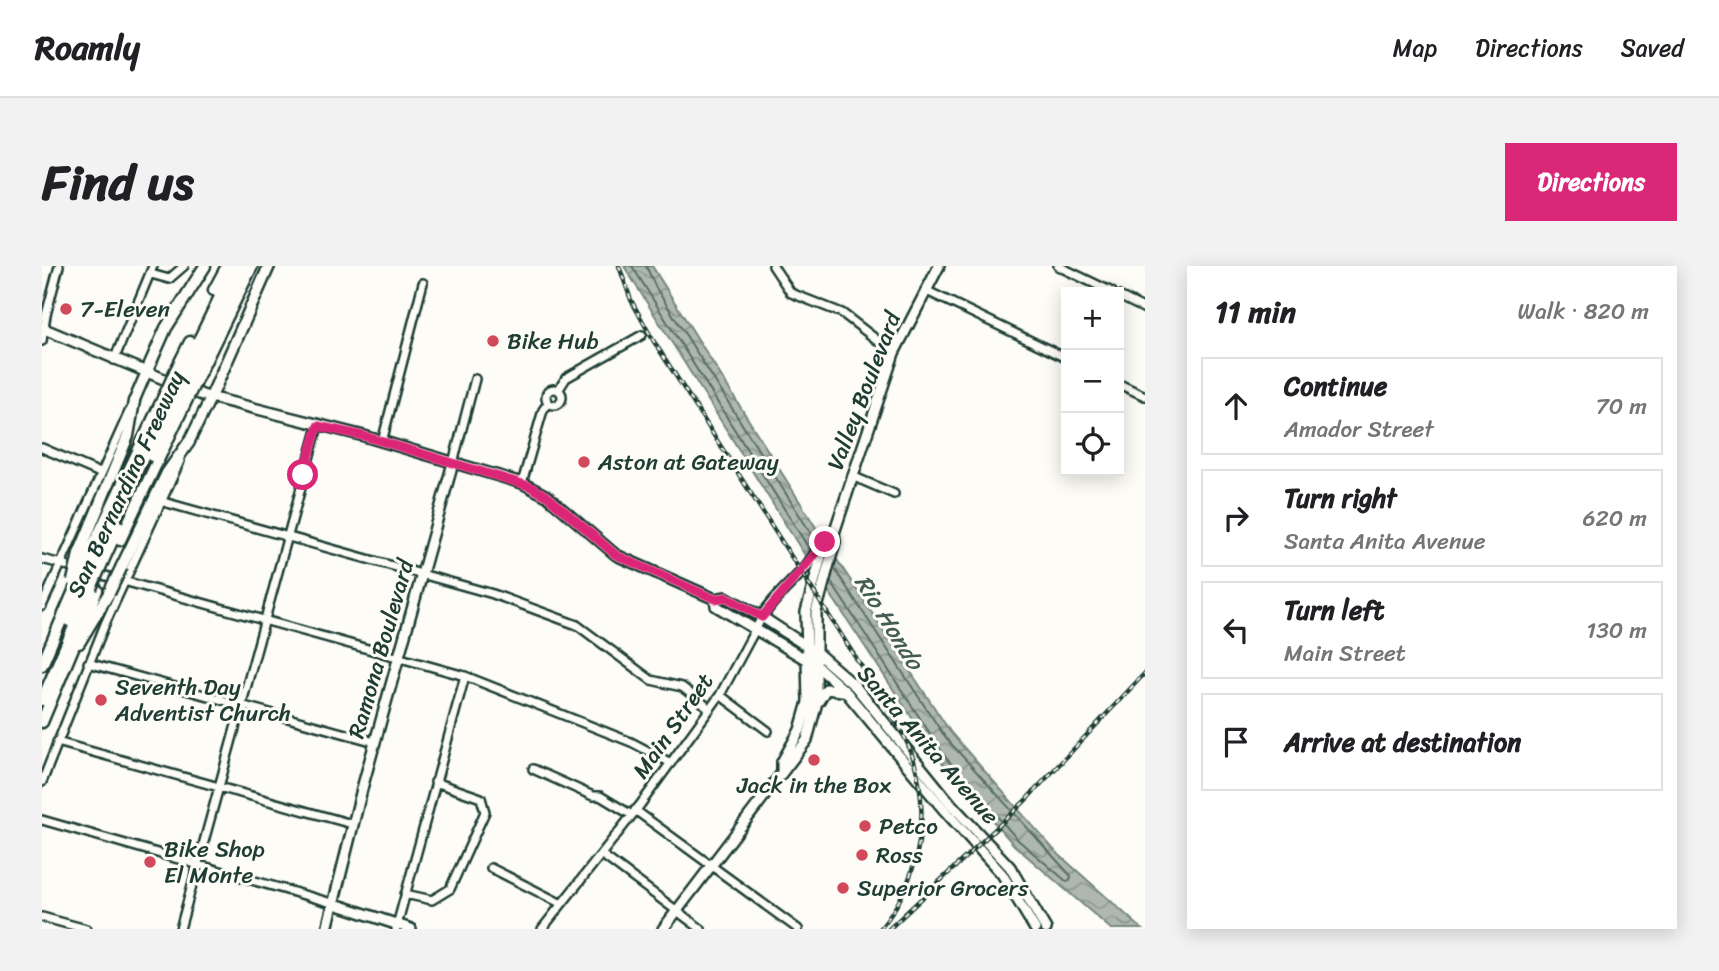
<!DOCTYPE html>
<html lang="en">
<head>
<meta charset="utf-8">
<style>
  body { margin:0; font-family:Sriracha,sans-serif; background:#f2f2f2; color:#202124 }
  .controls { position:absolute; right:21px; top:21px; display:grid; overflow:hidden; border-radius:0px; box-shadow:0 4px 18px #0003 }
  .controls button { width:63px; height:63px; display:grid; place-items:center; padding:0; border:0; border-bottom:2px solid #e0e0e0; background:#fff; color:#202124; font:35px sans-serif }
  .stop { position:absolute; width:21px; height:21px; margin:-16px; border:5px solid #db2777; border-radius:50%; background:#fff }
  .stop.end { background:#db2777; border-color:#fff; box-shadow:0 2px 7px #0008 }
  .list { margin:0; padding:0; list-style:none }
  h2 { display:flex; justify-content:space-between; align-items:center; height:91px; margin:0; padding:0 28px; font-size:30px }
  h2 small { font-size:23px; font-weight:400; color:#757577 }
  .list li { display:grid; grid-template-columns:46px 1fr auto; gap:21px; align-items:center; box-sizing:border-box; height:98px; margin:0 14px 14px; padding:0 14px; border:2px solid #e0e0e0; border-radius:0px }
  .list b { display:block; font-size:26px; white-space:nowrap }
  .list p { margin:0; font-size:23px; white-space:nowrap; color:#757577 }
  .list em { font-size:23px; font-style:normal; color:#757577 }
  .icon { flex:none; width:38px; height:38px; fill:none; stroke:currentColor; stroke-width:2; stroke-linecap:round; stroke-linejoin:round }
  .map { position:relative; flex:none; width:1103px; height:663px; overflow:hidden; border-radius:0px }
  header { display:flex; align-items:center; gap:42px; box-sizing:border-box; height:98px; padding:0 35px; background:#fff; border-bottom:2px solid #e0e0e0 }
  header strong { font-size:33px }
  nav { display:flex; gap:38px; margin-inline-start:auto; font-size:24px }
  .intro { display:flex; align-items:center; justify-content:space-between; box-sizing:border-box; height:168px; padding:0 42px }
  h1 { margin:0; font-size:49px }
  .button { padding:18px 32px; border-radius:0px; background:#db2777; color:#fff; font-size:24px; font-weight:700 }
  main { display:flex; gap:42px; padding:0 42px }
  aside { flex:1; background:#fff; border-radius:0px; box-shadow:0 4px 18px #0003 }
  .map>svg:first-child { display:block }
  .water { fill:url(#water-waves); stroke:#75877f; stroke-width:2 }
  .lines { fill:none; stroke-linecap:round; stroke-linejoin:round }
  .shore { stroke:#586e66; stroke-width:2 }
  .minor-casing { stroke:#1f3d34; stroke-width:12 }
  .major-casing { stroke:#1f3d34; stroke-width:14 }
  .highway-casing { stroke:#1f3d34; stroke-width:15 }
  .minor { stroke:#fdfcf7; stroke-width:7 }
  .major { stroke:#fdfcf7; stroke-width:9 }
  .highway { stroke:#fdfcf7; stroke-width:10 }
  .rail-casing { stroke:#1f3d34; stroke-width:4.5 }
  .rail { stroke:#fdfcf7; stroke-width:2; stroke-dasharray:5; stroke-linecap:butt }
  .highway-bridge-casing { stroke:#1f3d34; stroke-width:15; stroke-linecap:butt }
  .highway-bridge { stroke:#fdfcf7; stroke-width:10 }
  .route { stroke:#db2777; stroke-width:9 }
  .poi-dot { fill:#d1495b; stroke:#fdfcf7; stroke-width:2.5 }
  .labels { text-anchor:middle; dominant-baseline:central; stroke-width:6; stroke-linejoin:round; paint-order:stroke }
  .poi-label { font-size:23px; fill:#1f3d34; stroke:#fdfcf7; text-anchor:start }
  .street-label { font-size:23px; fill:#1f3d34; stroke:#fdfcf7 }
  .water-label { font-size:24px; font-style:italic; fill:#435c53; stroke:#fdfcf7 }
</style>
</head>
<body>
<header>
<strong>Roamly</strong>
<nav><a>Map</a><a>Directions</a><a>Saved</a></nav>
</header>
<div class="intro"><h1>Find us</h1><a class="button">Directions</a></div>
<main>
<div class="map">
<svg width="1103" height="663" viewBox="0 0 1103 663">
  <defs>
    <pattern id="water-waves" width="16" height="10" patternUnits="userSpaceOnUse" patternTransform="scale(1.75)"><rect width="16" height="10" fill="#aeb8b1"/><path d="M0 5q4-4 8 0t8 0" fill="none" stroke="#8d9791"/></pattern>
  </defs>
  <rect width="100%" height="100%" fill="#fdfcf7"/>
  <filter id="ink" filterUnits="userSpaceOnUse"><feTurbulence type="fractalNoise" baseFrequency=".0143" numOctaves="2"/><feDisplacementMap in="SourceGraphic" scale="14" xChannelSelector="R" yChannelSelector="G"/><feConvolveMatrix kernelMatrix="1 2 1 2 8 2 1 2 1" color-interpolation-filters="sRGB"/></filter>
  <g filter="url(#ink)">
    <path class="water" d="M582 0H610L778 268 909 467 1013 585 1100 663H1069L972 579 899 496 764 291Z"/>
    <g class="lines">
      <path class="shore" d="M590 0 768 284
        M604 0 614 22 775 277
        M789 316 904 492 976 574 1024 615H1028L1029 610 903 471 792 302"/>
      <g class="minor-casing">
        <path id="minor" d="M731 0 749 27 800 47 852 87
          M1016 0 1070 26
          M109 8 127 13 142 0
          M883 24 1024 92
          M1077 30 1103 43
          M0 75 4 49 17 0
          M72 94 111 0
          M1077 118 1103 130
          M504 131a8 8 0 1 1 16 0a8 8 0 1 1-16 0Z
          M517 123 524 112 600 69
          M340 176 381 17
          M0 182 58 207
          M411 197 433 113
          M810 210 852 228
          M480 217 501 144 506 137
          M118 235 451 328 535 359 609 414 640 421 667 442
          M0 293 38 303
          M53 307 423 410 589 476 629 497
          M0 340 87 146
          M46 397 333 476
          M678 429 726 465
          M15 476 310 558
          M491 503 551 530H558L588 548
          M0 516 63 358 138 195
          M593 544 756 663
          M0 554 290 637
          M559 588 659 663
          M449 602 520 638
          M363 628 390 634 408 623 443 546 439 532 393 516
          M0 651 44 663
          M138 663 276 160
          M354 663 423 410
          M500 663 598 539 678 429 720 351"/>
      </g>
      <g class="major-casing">
        <path id="major" d="M0 62 160 129 322 170 480 217 505 230 574 289 673 333 684 331 720 351 775 387 813 420 909 538 968 601 1004 663
          M92 135 104 107
          M147 176 169 131
          M673 333 674 340 775 400 804 426 903 545 960 608 993 663
          M720 351C735 325 762 310 776 283
          M776 436 784 423 800 425
          M740 506V496L758 464 766 436 764 346 783 276
          M290 637 369 663
          M285 663 321 519 411 197
          M621 663 765 474 774 440V346L793 276 792 267 852 87 897 0"/>
      </g>
      <g class="highway-casing">
        <path id="highway" d="M172 24 185 0
          M133 106 148 76
          M104 107 124 62 163 0
          M140 109 193 0
          M146 111 201 0
          M154 114 210 0
          M169 131 227 0
          M110 190 138 130
          M78 274 145 133
          M37 288 86 170 92 135
          M46 291 125 124
          M54 293 131 127
          M61 295 77 260
          M80 300 125 207 147 176
          M27 355 42 320
          M37 377 67 327
          M0 399 35 318
          M0 434 49 322
          M0 456 55 324"/>
      </g>
      <use href="#minor" class="minor"/>
      <use href="#major" class="major"/>
      <use href="#highway" class="highway"/>
      <g class="rail-casing">
        <path id="rail" d="M577 0 589 34 611 74 828 414C844 440 863 465 872 495 889 552 876 617 838 663
          M847 663 982 536 1103 407"/>
      </g>
      <use href="#rail" class="rail"/>
      <g class="highway-bridge-casing">
        <path id="highway-bridge" d="M125 124 133 106
          M131 127 140 109
          M138 130 146 111
          M145 133 154 114
          M31 315 37 288
          M35 318 46 291
          M42 320 54 293
          M49 322 61 295
          M67 327 80 300"/>
      </g>
      <use href="#highway-bridge" class="highway-bridge"/>
    </g>
  </g>
  <g class="lines" filter="url(#ink)">
    <path class="route" d="M261 209 276 160 322 170 487 220 505 230 574 289 673 333 684 331 720 351 783 276"/>
  </g>
  <g class="poi-dot">
    <circle cx="24" cy="43" r="7"/>
    <circle cx="451" cy="75" r="7"/>
    <circle cx="542" cy="196" r="7"/>
    <circle cx="59" cy="434" r="7"/>
    <circle cx="772" cy="494" r="7"/>
    <circle cx="823" cy="560" r="7"/>
    <circle cx="820" cy="589" r="7"/>
    <circle cx="108" cy="596" r="7"/>
    <circle cx="801" cy="622" r="7"/>
  </g>
  <g class="labels">
    <g class="poi-label">
      <text x="38" y="43">7-Eleven</text>
      <text x="465" y="75">Bike Hub</text>
      <text x="556" y="196">Aston at Gateway</text>
      <text x="73" y="421">Seventh Day<tspan x="73" dy="26">Adventist Church</tspan></text>
      <text x="772" y="519" text-anchor="middle">Jack in the Box</text>
      <text x="837" y="560">Petco</text>
      <text x="122" y="583">Bike Shop<tspan x="122" dy="26">El Monte</tspan></text>
      <text x="834" y="589">Ross</text>
      <text x="815" y="622">Superior Grocers</text>
    </g>
    <g class="street-label">
      <text transform="translate(822 125) rotate(-69)">Valley Boulevard</text>
      <text transform="translate(84 218) rotate(-65)">San Bernardino Freeway</text>
      <text transform="translate(339 383) rotate(-74)">Ramona Boulevard</text>
      <text transform="translate(631 460) rotate(-55)">Main Street</text>
      <text transform="translate(886 479) rotate(49)">Santa Anita Avenue</text>
    </g>
    <g class="water-label">
      <text transform="translate(847 356) rotate(58)">Rio Hondo</text>
    </g>
  </g>
</svg>
<div class="controls">
<button>+</button>
<button>−</button>
<button><svg class="icon" aria-label="locate" viewBox="0 0 24 24"><circle cx="12" cy="12" r="6"/><path d="M12 2v4M12 18v4M2 12h4M18 12h4"/></svg></button>
</div>
<div class="stop" style="left:261px;top:209px"></div>
<div class="stop end" style="left:783px;top:276px"></div>
</div>
<aside>
<h2>11 min<small>Walk · 820 m</small></h2>
<ul class="list">
<li><svg class="icon" aria-label="ahead" viewBox="0 0 24 24"><path d="M12 20V5M6 11l6-6 6 6"/></svg><div><b>Continue</b><p>Amador Street</p></div><em>70 m</em></li>
<li><svg class="icon" aria-label="right" viewBox="0 0 24 24"><path d="M7 20v-9h11M14 6l5 5-5 5"/></svg><div><b>Turn right</b><p>Santa Anita Avenue</p></div><em>620 m</em></li>
<li><svg class="icon" aria-label="left" viewBox="0 0 24 24"><path d="M17 20v-9H6M10 6l-5 5 5 5"/></svg><div><b>Turn left</b><p>Main Street</p></div><em>130 m</em></li>
<li><svg class="icon" aria-label="arrive" viewBox="0 0 24 24"><path d="M6 21V4h12l-3 4 3 4H6"/></svg><div><b>Arrive at destination</b></div></li>
</ul>
</aside>
</main>
</body>
</html>
